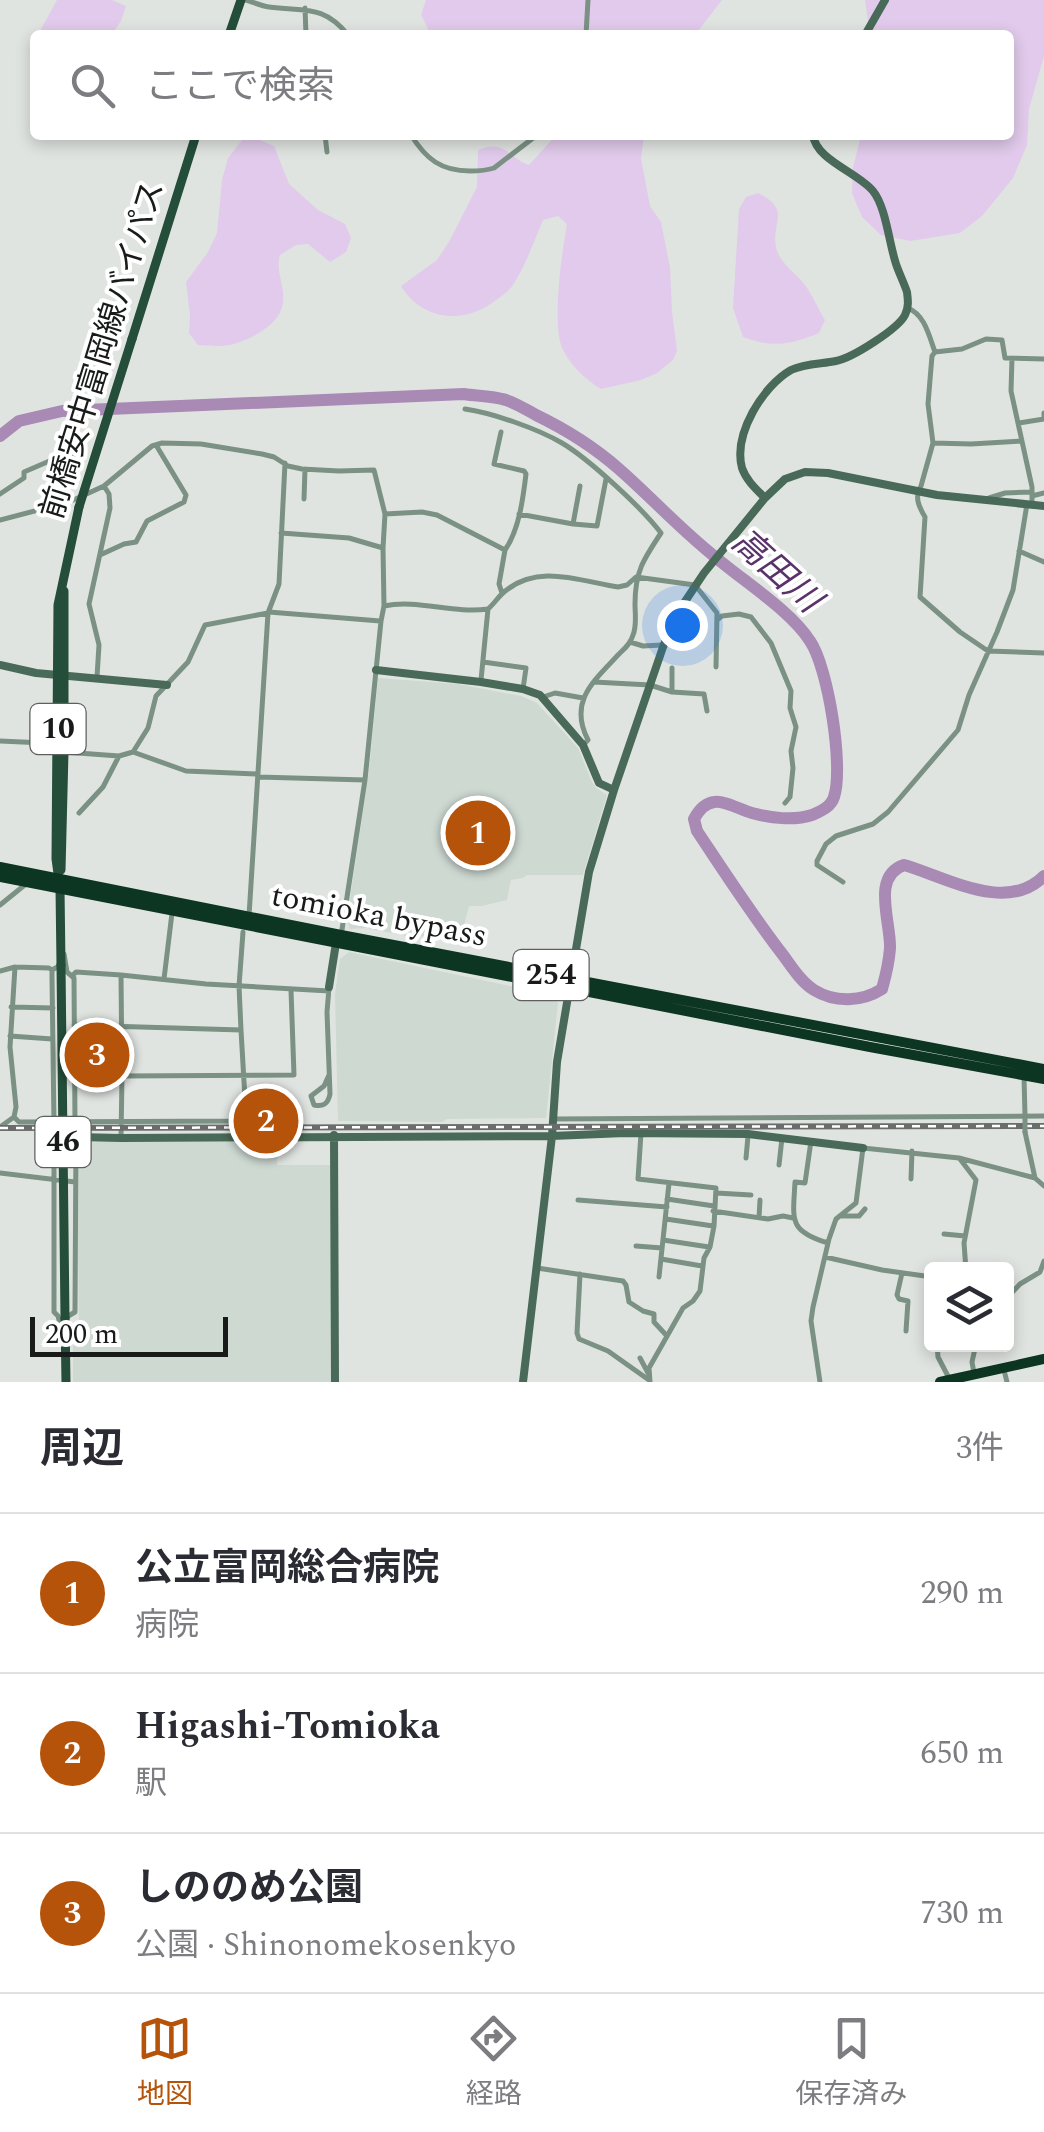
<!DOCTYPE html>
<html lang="ja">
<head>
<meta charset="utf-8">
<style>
  body { margin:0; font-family:Spectral,"Noto Sans JP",serif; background:#f2f2f3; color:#2b2b33 }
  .controls { position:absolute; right:30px; bottom:30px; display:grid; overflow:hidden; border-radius:10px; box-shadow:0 5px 15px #0003 }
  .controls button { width:90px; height:90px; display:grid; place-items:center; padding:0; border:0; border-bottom:2px solid #e1e1e2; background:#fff; color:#2b2b33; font:50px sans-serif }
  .scale { position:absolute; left:30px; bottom:25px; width:198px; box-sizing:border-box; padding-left:10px; border:5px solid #191b1a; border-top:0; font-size:28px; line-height:35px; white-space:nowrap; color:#191b1a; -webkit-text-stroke:8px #fff; paint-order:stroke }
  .you { position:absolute; left:682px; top:625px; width:35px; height:35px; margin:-25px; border:8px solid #fff; border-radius:50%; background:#1a73e8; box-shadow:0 0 0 15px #1a73e833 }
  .badge { display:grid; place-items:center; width:65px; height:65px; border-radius:50%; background:#b45309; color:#fff; font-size:32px; font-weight:700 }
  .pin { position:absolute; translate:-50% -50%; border:5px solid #fff; box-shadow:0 2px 10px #0006 }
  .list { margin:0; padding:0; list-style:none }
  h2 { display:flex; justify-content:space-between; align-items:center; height:130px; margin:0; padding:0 40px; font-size:42px }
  h2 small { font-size:32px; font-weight:400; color:#7c7c81 }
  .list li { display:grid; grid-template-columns:65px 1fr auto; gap:30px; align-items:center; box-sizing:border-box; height:160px; padding:0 40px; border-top:2px solid #e1e1e2 }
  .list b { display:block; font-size:38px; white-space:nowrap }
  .list p { margin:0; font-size:32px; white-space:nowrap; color:#7c7c81 }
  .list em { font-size:32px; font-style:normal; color:#7c7c81 }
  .icon { flex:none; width:55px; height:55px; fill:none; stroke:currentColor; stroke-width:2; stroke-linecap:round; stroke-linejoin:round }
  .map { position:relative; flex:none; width:1044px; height:1382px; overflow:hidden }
  .search { position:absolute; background:#fff; box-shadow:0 5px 15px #0003; left:30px; right:30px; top:30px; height:110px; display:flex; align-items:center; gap:25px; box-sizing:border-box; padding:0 35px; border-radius:10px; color:#7c7c81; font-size:38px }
  .sheet { height:610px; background:#fff }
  nav { display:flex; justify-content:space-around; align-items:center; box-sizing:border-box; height:140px; border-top:2px solid #e1e1e2; background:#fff; font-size:28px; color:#7c7c81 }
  nav a { display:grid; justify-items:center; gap:5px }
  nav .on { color:#b45309 }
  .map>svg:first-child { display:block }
  .built { fill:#ced9d2 }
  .green { fill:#e1caeb }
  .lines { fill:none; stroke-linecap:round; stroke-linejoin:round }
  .river { stroke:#a98ab5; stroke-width:12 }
  .street { stroke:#7b9184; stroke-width:5 }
  .secondary { stroke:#496a58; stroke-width:8 }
  .primary { stroke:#244e39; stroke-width:9 }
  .highway { stroke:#0c3522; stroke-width:10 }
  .rail-casing { stroke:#6a6d6b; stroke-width:6 }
  .rail { stroke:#fff; stroke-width:2.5; stroke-dasharray:8; stroke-linecap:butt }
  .street-bridge { stroke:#7b9184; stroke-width:5 }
  .primary-bridge { stroke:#244e39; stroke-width:9 }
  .labels { text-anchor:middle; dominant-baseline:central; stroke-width:8; stroke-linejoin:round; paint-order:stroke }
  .shield { fill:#fff; stroke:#5e5f5f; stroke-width:2.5 }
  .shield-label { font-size:30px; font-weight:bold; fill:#191b1a }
  .street-label { font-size:32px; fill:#191b1a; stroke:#fff }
  .water-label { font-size:35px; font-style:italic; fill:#5a326a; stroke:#fff }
</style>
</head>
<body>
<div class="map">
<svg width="1044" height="1382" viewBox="0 0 1044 1382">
  <rect width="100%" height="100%" fill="#e0e4e1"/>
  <path class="built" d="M378 678 458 684 521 696 537 703 578 748 592 782 596 788 607 795 583 875H527L523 878 511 880 507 900 482 906H469L461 937 407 936 367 928 350 929 347 919 369 771Z
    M349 952 553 995 558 1003 546 1118 447 1119 443 1122 338 1121 335 994 340 959Z
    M278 1140 277 1165H331V1382H73V1347L79 1333 77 1150 86 1142Z"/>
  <path class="green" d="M57 0H112L126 6 121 21 111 35H44L41 29Z
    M426 0H722L695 35H482L479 32 429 31 421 15Z
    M865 0H1044V56L1029 109 1027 145 1013 178 982 216 960 233 910 241 881 235 862 217 852 193 853 168 861 135H1009V35H870Z
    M556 135H644L641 158 650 206 661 222 670 267 672 312 677 351 673 360 657 373 641 380 601 389C585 379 572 367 563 350 551 327 562 251 567 224L558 216 543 220C534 241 526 265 513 285 509 291 502 296 496 300 465 325 422 321 401 286L437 260 450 240 477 187 478 150C506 139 507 157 529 165Z
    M255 138 274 146 289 184 318 210 345 224 351 238 346 252 330 262 308 244 296 245 280 255C275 271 285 285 283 302 281 325 250 340 230 345 220 347 208 345 198 345L189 333 190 315 186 282 208 252 217 233 222 180 228 158 242 140Z
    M758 193C792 210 771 222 776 247 779 263 796 273 805 285 813 296 818 309 825 320L819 333C790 345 772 348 743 337L733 308 739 209 746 197Z
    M80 1029H115L118 1033 117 1079 76 1077V1033Z"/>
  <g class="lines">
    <path class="river" d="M0 436 19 421 62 411 464 394C476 396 490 396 502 399 513 401 525 409 536 415 565 429 594 447 619 469 651 497 680 529 714 556 743 581 790 610 810 641 828 667 844 767 834 797 831 807 821 811 812 815 794 821 770 818 752 813 729 806 710 789 694 819L697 831C725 873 752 915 783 955 792 967 801 982 814 990 835 1003 862 1002 882 989 886 975 889 962 890 948 891 922 871 876 904 865 946 877 1007 914 1044 876"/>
    <path class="street" d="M246 0C253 2 261 6 269 7 304 12 323 4 348 35
      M305 8 306 35
      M586 35 588 0
      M325 135 327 152
      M411 135C426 159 441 171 470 171 479 171 485 171 494 168L537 135
      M908 308C925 315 929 336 935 352L932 356 928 404 933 443 921 486C914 497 919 507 925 517L920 597 960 632 988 651 1044 653
      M935 352 962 349 986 339 1002 340 1005 358 1044 359
      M1012 358 1011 391 1032 487V505
      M465 409C493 413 538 429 562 443 589 459 642 508 661 533 643 560 635 572 635 604 635 614 637 626 633 635 631 643 625 648 619 654 594 681 568 701 588 740L583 745
      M1019 423 1044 419V413
      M501 432 494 464 524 471 526 474C523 499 519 530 505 550
      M933 443 971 444 1022 441
      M0 494 24 478V472L61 456H81
      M1032 496 1044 493
      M989 498 1005 493 1032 492
      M304 499 305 469
      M385 514 422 512 437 515 505 550 499 584 502 593
      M519 514 573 524 580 486
      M0 520 69 502 104 486 152 446 162 443 201 444 262 454 274 457 288 466 302 469 339 471 374 470 385 514 383 548 384 606 381 621 365 780 341 936
      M573 524 597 526 606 479
      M281 533 349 538 383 548
      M1019 551 1044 562
      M100 555 124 544 136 542 147 521 184 502 186 495 156 445
      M384 606C418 599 453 614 488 609 494 604 498 597 504 592 538 563 579 581 618 587L627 585 636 577 695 585 717 613 716 667
      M269 612 380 621
      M717 620 722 616 739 614 751 617 771 643 791 691 790 708 796 727 791 751 793 768 790 797 785 803
      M630 642 643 646 662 645
      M483 662 526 668 523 689
      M97 677 99 645 89 604 110 508 109 494 104 486
      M481 680 488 609
      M594 682 650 685 672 692 704 694 707 711
      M672 692V668
      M543 697 555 693 583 698
      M0 741 44 743 56 748
      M64 752 119 756 133 752 186 771 257 774
      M133 752 148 728 156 696 188 662 205 625 268 613
      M258 777 365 780
      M79 813 103 787 119 756
      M843 882 817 865V861L826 844 836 836 873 824 888 812 958 730 969 695 997 632 1013 590 1027 504
      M0 905 26 884
      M249 916 268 613 279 584 285 463
      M64 954 67 972 74 978 75 1123
      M0 971 15 967 49 968 52 970
      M72 976 76 972 121 975
      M164 979 172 913
      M291 990 294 1075 122 1076 121 975 206 984 329 991
      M11 1007 53 1008
      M74 1025 241 1030 239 986 243 932
      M10 1036 52 1039
      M329 1075 324 1086 311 1096 314 1105C323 1107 328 1104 330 1094L327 1012 329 988
      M1024 1077 1025 1116
      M14 1117 19 1122 242 1121 246 1116 241 1030
      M554 1119 1044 1116
      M54 1123 52 978V970L61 965
      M0 1127 14 1117 16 1107 10 1047 15 967
      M1025 1132 1035 1178
      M54 1133V1312L58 1316 62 1333
      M641 1133 638 1179 716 1188 714 1226 710 1247 704 1258 700 1291 693 1301 683 1308 649 1368 650 1382
      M121 1138 122 1076
      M811 1141 805 1183 795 1182C793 1220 788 1231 828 1243
      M746 1158 748 1136
      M960 1159 976 1180 964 1243 966 1270
      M779 1165 782 1138
      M0 1173 75 1182
      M911 1179 912 1151
      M716 1193 751 1195
      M667 1199 714 1206
      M578 1200 667 1207
      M713 1211 768 1219 783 1216 793 1218
      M842 1216H859L865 1209
      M759 1218 760 1200
      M666 1219 713 1226
      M944 1234 965 1236
      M663 1240 709 1247
      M636 1246 662 1248
      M825 1257 882 1270 932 1277
      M661 1259 702 1266
      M537 1268 623 1281 626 1285 629 1302 643 1311 654 1314V1322L667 1336
      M902 1273 897 1295 899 1299 908 1301 906 1331
      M580 1274 577 1333 579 1339 608 1351 649 1380
      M659 1277 669 1183
      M1006 1299 1020 1284 1040 1272 1044 1261
      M65 1318 75 1312 76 1137
      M937 1344 938 1357 950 1380
      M640 1358 648 1373
      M1004 1370 1007 1382
      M974 1373 972 1362 976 1344
      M820 1382 811 1321 813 1307 829 1239 836 1219 856 1203 863 1148 959 1158 1035 1178 1044 1186"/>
    <path class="secondary" d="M865 35 885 0
      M765 498C756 489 746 480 742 468 733 434 763 386 791 370 805 363 822 364 836 361 852 358 898 329 905 315 909 307 908 300 907 292 904 283 899 273 896 264 889 243 886 207 873 191 857 172 816 160 813 135
      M0 665 36 673 167 685
      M376 670 481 682 523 689 540 695 583 745 599 783 614 790
      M329 987 336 943
      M54 1133 76 1137 121 1138 552 1136 625 1133 748 1134 863 1148
      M334 1135 335 1382
      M523 1382 552 1136 557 1062 589 872 614 790 663 647 676 615 704 573 765 498 785 479 805 472 828 473 937 495 1044 506"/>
    <path class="primary" d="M229 35 241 0
      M132 339 196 135
      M61 870 64 752V591
      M61 965 60 888 56 859 58 605 79 507
      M65 1318 66 1382"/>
    <path class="highway" d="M0 867 341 935 1044 1069
      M0 877 870 1047 1044 1079
      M940 1382 1044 1359"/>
    <g class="rail-casing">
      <path id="rail" d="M0 1128 1044 1126"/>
    </g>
    <use href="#rail" class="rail"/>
    <path class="street-bridge" d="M1025 1119V1132"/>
    <path class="primary-bridge" d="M79 507 132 339
      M61 965 65 1318"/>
  </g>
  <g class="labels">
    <g class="shield">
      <rect x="30.5" y="704" width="55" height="50" rx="8"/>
      <rect x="513.5" y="950" width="75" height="50" rx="8"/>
      <rect x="35.5" y="1117" width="55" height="50" rx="8"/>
    </g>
    <g class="shield-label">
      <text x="58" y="729">10</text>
      <text x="551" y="975">254</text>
      <text x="63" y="1142">46</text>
    </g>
    <g class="street-label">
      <text transform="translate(103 350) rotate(-73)">前橋安中富岡線バイパス</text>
      <text transform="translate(379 916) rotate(11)">tomioka bypass</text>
    </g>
    <g class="water-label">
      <text transform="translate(776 571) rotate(42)">高田川</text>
    </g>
  </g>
</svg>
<div class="controls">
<button><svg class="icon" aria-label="layers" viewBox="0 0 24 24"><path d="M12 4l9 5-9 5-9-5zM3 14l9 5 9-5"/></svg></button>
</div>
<div class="scale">200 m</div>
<div class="you"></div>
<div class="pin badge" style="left:478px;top:833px">1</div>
<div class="pin badge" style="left:266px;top:1121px">2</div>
<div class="pin badge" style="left:97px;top:1055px">3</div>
<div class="search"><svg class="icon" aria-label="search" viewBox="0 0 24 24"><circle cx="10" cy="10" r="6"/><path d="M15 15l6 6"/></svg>ここで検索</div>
</div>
<section class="sheet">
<h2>周辺<small>3件</small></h2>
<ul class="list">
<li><span class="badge">1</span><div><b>公立富岡総合病院</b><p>病院</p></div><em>290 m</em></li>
<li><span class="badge">2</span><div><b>Higashi-Tomioka</b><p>駅</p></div><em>650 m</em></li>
<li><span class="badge">3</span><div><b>しののめ公園</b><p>公園 · Shinonomekosenkyo</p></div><em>730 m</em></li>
</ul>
</section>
<nav>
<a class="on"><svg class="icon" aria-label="map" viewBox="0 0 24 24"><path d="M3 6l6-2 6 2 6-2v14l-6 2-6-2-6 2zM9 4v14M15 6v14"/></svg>地図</a>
<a><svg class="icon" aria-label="directions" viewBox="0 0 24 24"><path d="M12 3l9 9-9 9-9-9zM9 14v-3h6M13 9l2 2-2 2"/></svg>経路</a>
<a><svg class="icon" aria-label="saved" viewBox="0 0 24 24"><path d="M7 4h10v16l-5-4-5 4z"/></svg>保存済み</a>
</nav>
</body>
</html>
